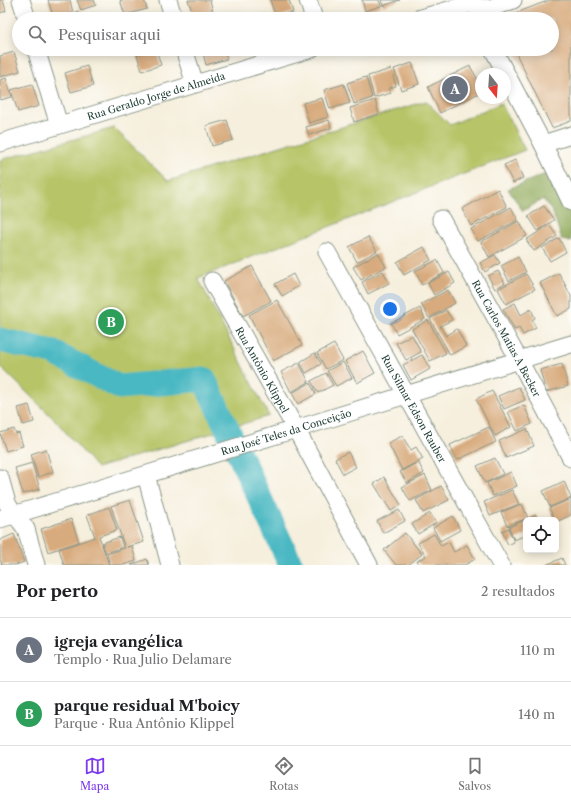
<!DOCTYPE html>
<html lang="pt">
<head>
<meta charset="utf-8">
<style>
  body { margin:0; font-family:"Libre Caslon Text",serif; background:#f6f6f6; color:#202124 }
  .controls { position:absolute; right:12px; bottom:12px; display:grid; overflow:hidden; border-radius:6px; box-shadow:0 2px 10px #0003 }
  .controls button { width:36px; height:36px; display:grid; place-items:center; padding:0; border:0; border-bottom:1px solid #e0e0e0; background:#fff; color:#202124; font:20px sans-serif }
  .compass { position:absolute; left:475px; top:68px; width:36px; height:36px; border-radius:50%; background:#fff; box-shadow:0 2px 10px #0003; rotate:163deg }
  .you { position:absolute; left:390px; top:309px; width:14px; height:14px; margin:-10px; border:3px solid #fff; border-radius:50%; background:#1a73e8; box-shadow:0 0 0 6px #1a73e833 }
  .badge { display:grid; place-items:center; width:26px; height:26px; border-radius:50%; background:#7c3aed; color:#fff; font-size:13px; font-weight:700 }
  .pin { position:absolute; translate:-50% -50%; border:2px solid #fff; box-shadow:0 1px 4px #0006 }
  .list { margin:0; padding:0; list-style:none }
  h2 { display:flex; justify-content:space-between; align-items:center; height:52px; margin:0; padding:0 16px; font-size:17px }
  h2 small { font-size:13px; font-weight:400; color:#757577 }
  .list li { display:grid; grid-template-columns:26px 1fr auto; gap:12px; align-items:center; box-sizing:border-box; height:64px; padding:0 16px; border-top:1px solid #e0e0e0 }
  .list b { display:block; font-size:15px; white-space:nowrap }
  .list p { margin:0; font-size:13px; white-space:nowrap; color:#757577 }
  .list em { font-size:13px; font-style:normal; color:#757577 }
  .icon { flex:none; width:22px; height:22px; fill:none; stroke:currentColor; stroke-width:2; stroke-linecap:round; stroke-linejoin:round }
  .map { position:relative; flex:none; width:571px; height:565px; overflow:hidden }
  .search { position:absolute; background:#fff; box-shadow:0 2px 10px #0003; left:12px; right:12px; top:12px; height:44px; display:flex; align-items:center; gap:10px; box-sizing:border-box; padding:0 14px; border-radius:22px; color:#757577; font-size:15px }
  .sheet { height:180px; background:#fff }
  nav { display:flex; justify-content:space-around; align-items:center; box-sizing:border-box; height:56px; border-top:1px solid #e0e0e0; background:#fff; font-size:11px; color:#757577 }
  nav a { display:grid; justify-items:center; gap:2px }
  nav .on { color:#7c3aed }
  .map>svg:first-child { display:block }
  .green { fill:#b7c568; stroke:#6b814e }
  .forest { fill:#91aa5c; stroke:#587448 }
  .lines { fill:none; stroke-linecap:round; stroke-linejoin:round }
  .river { stroke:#4ab8c2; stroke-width:25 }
  .building { fill:#d8ab7e }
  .minor-casing { stroke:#8a9688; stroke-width:19 }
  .minor { stroke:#fff; stroke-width:17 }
  .labels { text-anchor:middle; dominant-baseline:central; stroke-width:3; stroke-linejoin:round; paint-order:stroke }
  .street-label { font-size:10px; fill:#1f3d34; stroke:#fdfcf7 }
</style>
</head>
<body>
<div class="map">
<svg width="571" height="565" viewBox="0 0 571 565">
  <rect width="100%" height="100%" fill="#fdfcf7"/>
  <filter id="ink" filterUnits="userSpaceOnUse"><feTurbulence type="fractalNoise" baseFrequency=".025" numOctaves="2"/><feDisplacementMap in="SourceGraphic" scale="8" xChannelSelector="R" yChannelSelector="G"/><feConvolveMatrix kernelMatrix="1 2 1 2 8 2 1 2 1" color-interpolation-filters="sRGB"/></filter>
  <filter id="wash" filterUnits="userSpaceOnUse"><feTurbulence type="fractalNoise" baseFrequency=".012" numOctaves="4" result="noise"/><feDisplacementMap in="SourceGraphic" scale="16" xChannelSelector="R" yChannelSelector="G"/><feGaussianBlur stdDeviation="0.9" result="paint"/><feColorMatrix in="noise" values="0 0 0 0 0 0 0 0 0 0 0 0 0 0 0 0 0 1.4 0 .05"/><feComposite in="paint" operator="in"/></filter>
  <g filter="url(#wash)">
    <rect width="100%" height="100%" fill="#f6efdd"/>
    <path class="green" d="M426 101 450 125 501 103 525 150 198 278 269 416 97 468 56 421 0 366V160L114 128 168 181Z"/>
    <path class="forest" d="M548 173 559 182 555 193 571 209V242L562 240 553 213 543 199 523 211 508 189Z"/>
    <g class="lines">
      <path class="river" d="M0 340 52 352 119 387 204 379 291 565"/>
    </g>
    <g id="blocks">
      <path class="building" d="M0 0H3L6 11 0 13Z
        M48 0H70L73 13 78 11 81 19H54Z
        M77 0H94L96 5 81 10Z
        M120 0H144L147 9 125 15Z
        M188 0H210L213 12 194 17Z
        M270 0H289L293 12 276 18Z
        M362 0H379L381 6 365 11Z
        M381 0H400L383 6Z
        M550 0H571V121L552 128 514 49H552V19H500Z
        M211 13 213 19H194Z
        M267 14 268 19H252Z
        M293 14 295 19H277Z
        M156 49 161 65 142 71 137 55Z
        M202 49H224L227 59 206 65Z
        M14 52 20 71 0 77V56Z
        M412 63 419 84 401 90 394 69Z
        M87 66 93 86 71 92 65 73Z
        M470 66 481 85V92L440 113 428 87Z
        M391 69 396 86 389 88 391 93 374 98 368 76Z
        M366 77 372 98 354 104 347 83Z
        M6 78 12 97 0 100V80Z
        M32 84 39 106 18 112 11 90Z
        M344 84 350 103 330 109 324 90Z
        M322 98 328 117 309 123 303 103Z
        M375 100 379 114 354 122 350 108Z
        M227 120 233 140 212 146 206 126Z
        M329 120 331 128 309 135 306 127Z
        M515 160 523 178 513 183 504 165Z
        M498 189 507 207 471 226 462 209Z
        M544 206 554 220 538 231 528 216Z
        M511 207 518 220 478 241 471 229Z
        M519 221 527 236 489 257 481 242Z
        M549 225 557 236 534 251 526 240Z
        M368 237 377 251 357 262 349 247Z
        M559 238 566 252 550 261 542 248Z
        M424 247 431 260 404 275 397 262Z
        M378 253 386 267 361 280 353 267Z
        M495 255 500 263 485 272 480 263Z
        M518 257 526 272 509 281 501 266Z
        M437 260 444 273 422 285 415 271Z
        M252 266 271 301 243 316 224 281Z
        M383 271 389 283 368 294 362 282Z
        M498 271 505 283 495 289 488 276Z
        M449 272 455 283 434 295 428 283Z
        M559 273 571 296V309L557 316 540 283Z
        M293 274 299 286 282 296 275 284Z
        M526 274 535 289 506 304 498 289Z
        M448 290 455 303 429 318 421 304Z
        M277 300 302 345 273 361 249 315Z
        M515 303 521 315 531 309 535 318 532 320 536 328 523 335 519 328 515 330 503 309Z
        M420 308 425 319 397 334 391 323Z
        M446 310 452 320 440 326 446 336 457 329 466 346 450 355 430 319Z
        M428 320 446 353 430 361 412 329Z
        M412 335 421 352 406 360 396 343Z
        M334 344 343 360 326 369 317 353Z
        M363 351 375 373 357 383 345 361Z
        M315 353 321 364 306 373 300 362Z
        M422 355 430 369 411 380 403 365Z
        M343 362 352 378 336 386 327 371Z
        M299 363 309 382 291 392 281 372Z
        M562 364 568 386 546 392 540 370Z
        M326 373 333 385 318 393 311 381Z
        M310 383 316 394 298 404 292 393Z
        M519 387 525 400 504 409 498 396Z
        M492 391 511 427 495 436 476 399Z
        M29 405 34 422 23 425 18 408Z
        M524 405 532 424 517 431 508 412Z
        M489 427 496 442 457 460 450 445Z
        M14 429 16 434 19 433 23 446 6 451 0 433Z
        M527 429 534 446 506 458 499 441Z
        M402 436 411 450 416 447 423 459 402 470 388 443Z
        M46 449 53 472 38 477 31 454Z
        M348 452 356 467 343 474 335 459Z
        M495 458 503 474 485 483 477 466Z
        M418 462 424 473 407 483 400 472Z
        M32 463 40 489 23 494 15 468Z
        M511 472 517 486 493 496 487 483Z
        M425 475 432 490 410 501 402 487Z
        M384 477 401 505 391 511 374 484Z
        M564 481 571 498 550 507 543 491Z
        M441 486 449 500 423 513 416 500Z
        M512 490 519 504 490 516 484 502Z
        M571 499V515L556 522 549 508Z
        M130 500 144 542 127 547 132 546 136 561 123 565H110L107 554 125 548 111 506Z
        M522 504 528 518 507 526 501 512Z
        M109 507 117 530 99 536 109 565H64L59 549 95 537 87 515Z
        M399 510 405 521 383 533 377 521Z
        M430 513 436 523 418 534 412 524Z
        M536 515 538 520H526V535L514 540 509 527Z
        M453 516 460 530 440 541 433 528Z
        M71 519 79 542 48 552 41 529Z
        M508 528 514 542 508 545 502 531Z
        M405 533 422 554 408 565H396L384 550Z
        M14 534 24 562 16 565H2L0 559V540Z
        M434 534 441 546 449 542 454 552 467 545 475 559 465 565H420L417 561 426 556 418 543Z
        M120 537 123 547 106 553 102 543Z
        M562 558 565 565H546Z
        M147 559 149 565H131Z"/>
    </g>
  </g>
  <g filter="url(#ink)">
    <use href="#blocks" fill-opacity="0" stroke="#8a9688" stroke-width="1"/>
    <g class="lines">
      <g class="minor-casing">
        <g id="minor">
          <path d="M21 0 27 19"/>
          <path d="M168 0 174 19"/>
          <path d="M308 0 314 19"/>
          <path d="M418 19 470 4 480 8H491L513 0"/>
          <path d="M36 49 59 125"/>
          <path d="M184 49 195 84"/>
          <path d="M493 49 543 144 571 202"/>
          <path id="s1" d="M0 143 311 49"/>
          <path d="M543 144 571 135"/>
          <path id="s2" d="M441 219 519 360 571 458"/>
          <path id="s3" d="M327 252 501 565"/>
          <path id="s4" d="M212 281 296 429 369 565"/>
          <path d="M146 475 170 565"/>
          <path d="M0 478 7 503 11 510 20 521 26 529 36 565"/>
          <path id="s5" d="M0 519 296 429 571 344"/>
        </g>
      </g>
      <use href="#minor" class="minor"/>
    </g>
  </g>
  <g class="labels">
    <g class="street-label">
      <text stroke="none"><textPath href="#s1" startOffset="163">Rua Geraldo Jorge de Almeida</textPath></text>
      <text stroke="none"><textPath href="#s2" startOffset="136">Rua Carlos Matias A Becker</textPath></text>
      <text stroke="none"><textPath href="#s4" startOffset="102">Rua Antônio Klippel</textPath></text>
      <text stroke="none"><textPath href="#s3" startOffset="179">Rua Silmar Edson Rauber</textPath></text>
      <text stroke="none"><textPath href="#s5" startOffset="299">Rua José Teles da Conceição</textPath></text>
    </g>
  </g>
</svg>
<div class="controls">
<button><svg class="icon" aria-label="locate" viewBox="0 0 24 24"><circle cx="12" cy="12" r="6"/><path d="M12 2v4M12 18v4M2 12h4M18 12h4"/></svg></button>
</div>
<svg class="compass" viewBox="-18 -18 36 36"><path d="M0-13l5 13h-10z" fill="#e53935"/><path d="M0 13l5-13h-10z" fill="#757577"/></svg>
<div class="you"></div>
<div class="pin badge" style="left:455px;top:89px;background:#6b7280">A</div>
<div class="pin badge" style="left:111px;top:322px;background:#2e9e5b">B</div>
<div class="search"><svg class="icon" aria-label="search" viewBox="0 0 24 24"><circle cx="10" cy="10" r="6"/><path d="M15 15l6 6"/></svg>Pesquisar aqui</div>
</div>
<section class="sheet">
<h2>Por perto<small>2 resultados</small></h2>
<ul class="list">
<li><span class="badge" style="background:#6b7280">A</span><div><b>igreja evangélica</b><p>Templo · Rua Julio Delamare</p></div><em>110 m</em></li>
<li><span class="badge" style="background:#2e9e5b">B</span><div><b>parque residual M'boicy</b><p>Parque · Rua Antônio Klippel</p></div><em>140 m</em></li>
</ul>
</section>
<nav>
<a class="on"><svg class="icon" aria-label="map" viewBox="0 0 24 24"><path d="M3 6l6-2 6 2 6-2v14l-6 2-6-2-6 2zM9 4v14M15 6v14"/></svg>Mapa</a>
<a><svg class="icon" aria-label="directions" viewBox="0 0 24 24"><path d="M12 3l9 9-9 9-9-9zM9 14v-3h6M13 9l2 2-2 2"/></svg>Rotas</a>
<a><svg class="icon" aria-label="saved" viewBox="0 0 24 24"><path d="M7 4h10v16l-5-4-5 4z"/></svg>Salvos</a>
</nav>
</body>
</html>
